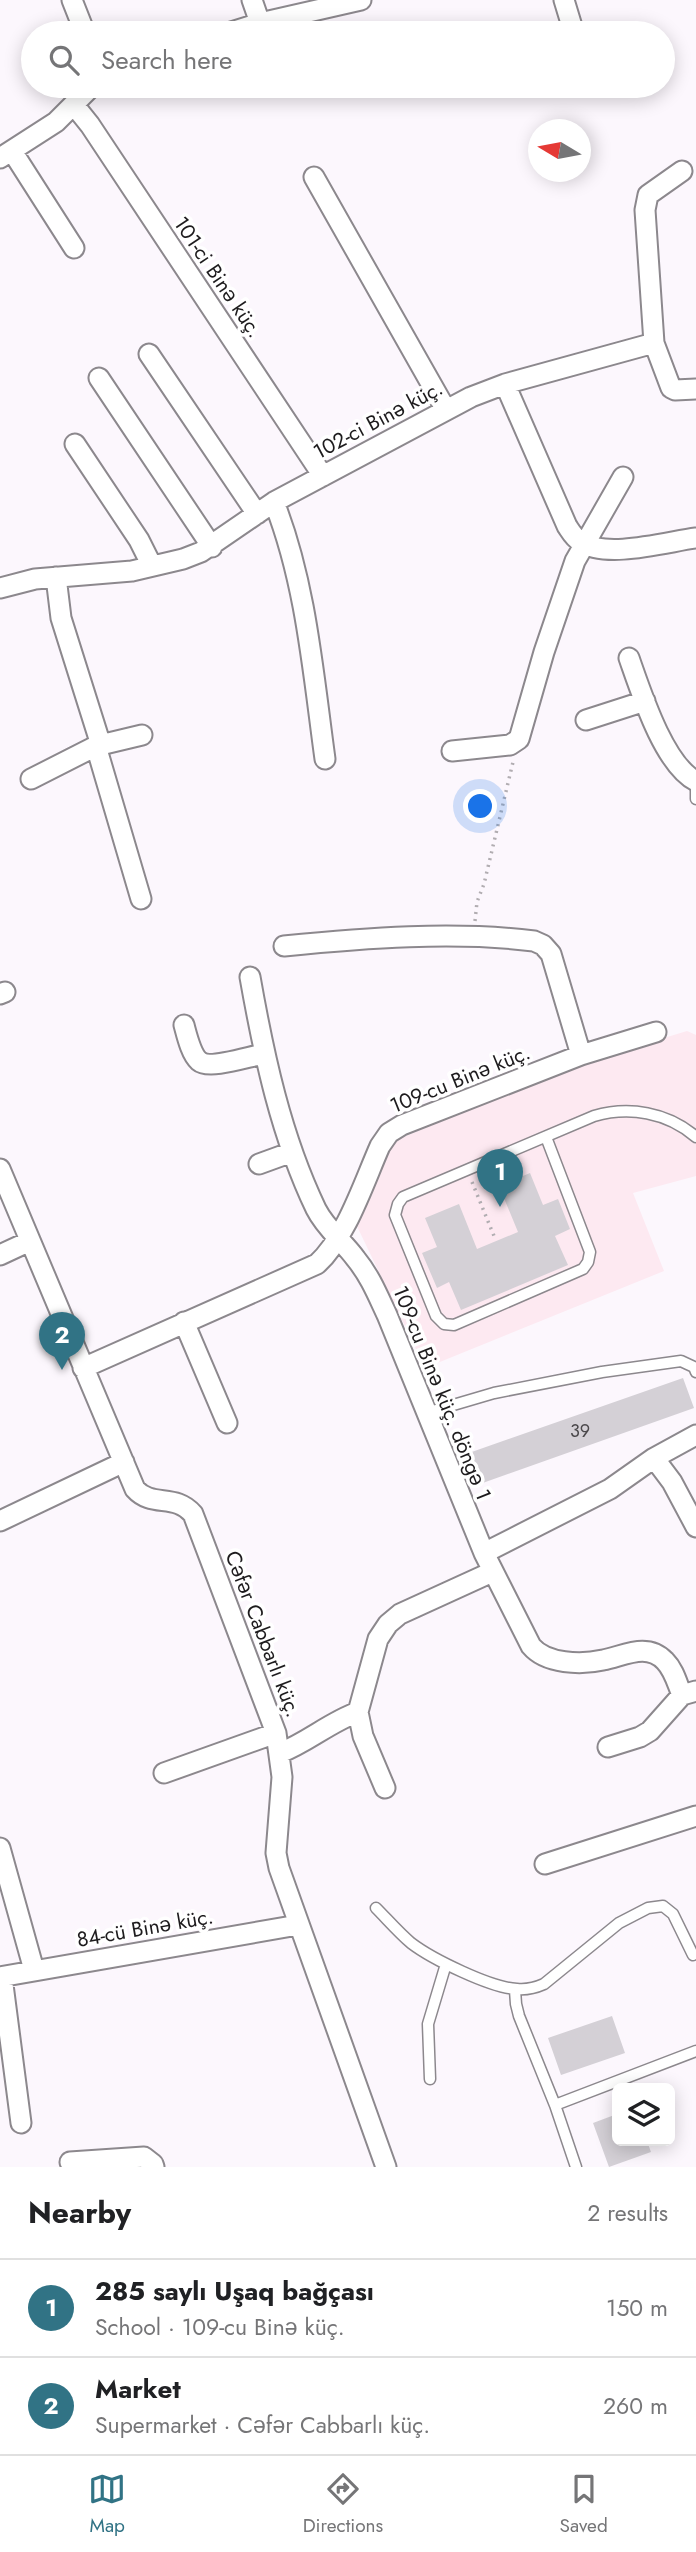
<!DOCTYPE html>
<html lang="en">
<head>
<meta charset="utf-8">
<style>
  body { margin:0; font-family:Jost,sans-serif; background:#f2f2f2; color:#202124 }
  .controls { position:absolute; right:21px; bottom:21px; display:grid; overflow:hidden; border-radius:10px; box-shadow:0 4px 18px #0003 }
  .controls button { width:63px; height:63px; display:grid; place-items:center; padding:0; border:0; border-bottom:2px solid #e0e0e0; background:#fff; color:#202124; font:35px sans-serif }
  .compass { position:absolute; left:528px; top:119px; width:63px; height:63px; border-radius:50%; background:#fff; box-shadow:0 4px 18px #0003; rotate:280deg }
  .you { position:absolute; left:481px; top:807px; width:24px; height:24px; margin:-18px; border:5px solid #fff; border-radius:50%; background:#1a73e8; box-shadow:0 0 0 10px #1a73e833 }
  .badge { display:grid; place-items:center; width:46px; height:46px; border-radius:50%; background:#317385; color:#fff; font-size:23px; font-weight:700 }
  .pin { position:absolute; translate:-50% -58px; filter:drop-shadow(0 2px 4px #0008) }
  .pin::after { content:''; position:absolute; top:37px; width:24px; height:21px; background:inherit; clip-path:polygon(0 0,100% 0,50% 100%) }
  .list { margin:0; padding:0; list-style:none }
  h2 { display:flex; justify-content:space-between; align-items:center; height:91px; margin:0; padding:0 28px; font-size:30px }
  h2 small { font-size:23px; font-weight:400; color:#757577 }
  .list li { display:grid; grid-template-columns:46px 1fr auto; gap:21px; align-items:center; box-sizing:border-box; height:98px; padding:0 28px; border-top:2px solid #e0e0e0 }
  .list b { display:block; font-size:26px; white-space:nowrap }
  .list p { margin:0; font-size:23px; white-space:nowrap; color:#757577 }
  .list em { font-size:23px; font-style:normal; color:#757577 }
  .icon { flex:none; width:38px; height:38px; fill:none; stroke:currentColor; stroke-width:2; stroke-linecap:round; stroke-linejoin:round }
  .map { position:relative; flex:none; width:696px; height:2167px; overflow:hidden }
  .search { position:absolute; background:#fff; box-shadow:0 4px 18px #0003; left:21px; right:21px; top:21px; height:77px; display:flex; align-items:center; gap:18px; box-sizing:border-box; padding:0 24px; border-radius:38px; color:#757577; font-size:26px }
  .sheet { height:287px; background:#fff }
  nav { display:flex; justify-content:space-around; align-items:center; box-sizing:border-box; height:98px; border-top:2px solid #e0e0e0; background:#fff; font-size:19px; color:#757577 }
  nav a { display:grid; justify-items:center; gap:4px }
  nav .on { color:#317385 }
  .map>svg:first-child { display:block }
  .education { fill:#fde9f1 }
  .building { fill:#d4d0d6 }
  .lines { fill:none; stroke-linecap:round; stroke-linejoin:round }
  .lane-casing { stroke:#8c888d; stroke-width:13 }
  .street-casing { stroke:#8c888d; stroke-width:23 }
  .path { stroke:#b1adb1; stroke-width:3.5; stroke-dasharray:2 5; stroke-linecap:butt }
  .lane { stroke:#fff; stroke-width:10 }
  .street { stroke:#fff; stroke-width:19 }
  .labels { text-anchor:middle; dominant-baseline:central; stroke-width:7; stroke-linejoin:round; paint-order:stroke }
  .number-label { font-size:18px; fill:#4b484b }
  .street-label { font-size:21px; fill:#1d1b1d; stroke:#fff }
</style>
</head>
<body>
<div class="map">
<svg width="696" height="2167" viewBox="0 0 696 2167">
  <rect width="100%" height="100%" fill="#fcf7fd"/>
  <path class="education" d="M687 1031 696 1035V1176L633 1193 664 1271 425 1368 354 1220 394 1141 582 1063Z"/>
  <path class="building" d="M530 1173 543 1205 558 1199 570 1229 555 1236 568 1265 461 1310 449 1282 437 1288 422 1253 437 1247 425 1218 459 1204 477 1249 518 1232 499 1186Z
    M683 1378 694 1408 477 1485 466 1454Z
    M612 2016 625 2053 561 2075 548 2038Z
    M617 2114V2141H647L651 2152 609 2167 593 2123Z"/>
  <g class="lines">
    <g class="lane-casing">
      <path id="lane" d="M696 781V799
        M546 1137 590 1252 588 1262 583 1269 454 1325 444 1324 436 1316 395 1215 398 1204 403 1197 594 1116C629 1106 667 1112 696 1137
        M426 1413 494 1393 602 1372 681 1361 694 1367 696 1372
        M376 1908C387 1919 398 1932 411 1943 432 1959 491 1988 517 1989 527 1990 535 1988 544 1984L619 1923 648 1908 663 1906 673 1914 693 1955
        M515 1990 516 2004 519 2016 555 2105 576 2167
        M430 2079 428 2024 446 1964
        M555 2105 696 2051"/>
    </g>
    <g class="street-casing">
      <path id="street" d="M72 0 85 33
        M252 0 260 23
        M564 0 574 33
        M228 33 260 23 361 0
        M74 105 90 125 323 476
        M12 151 74 248
        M0 158 56 122 92 86
        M682 171 648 195 645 210 654 343 671 388 675 390 696 389
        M314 177 446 410
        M149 354 257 514
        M99 378 212 547
        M505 384 654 343
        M75 444 139 540 152 566
        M274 502C306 583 313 672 325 759
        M56 577 61 618 100 742 96 746 141 899
        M0 588 35 579 132 571 183 559 201 552 274 502 471 397 505 384 567 526C571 532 574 538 581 542 607 559 666 542 696 538
        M629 658C641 692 664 765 696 781
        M586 720 645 701
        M452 751 510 745 519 739 544 652 575 561 623 477
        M31 779 96 746 142 735
        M284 946C364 938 454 931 534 941L543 945 551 954 581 1055
        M250 977C264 1056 281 1136 316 1209 326 1229 343 1241 356 1259 370 1276 378 1296 387 1315L484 1553 531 1646C546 1664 581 1665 603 1660 624 1656 647 1642 665 1661 674 1670 677 1683 682 1695L696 1691
        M0 994 5 992
        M184 1025C187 1036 191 1054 199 1061 209 1070 250 1056 264 1054
        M259 1164 292 1152
        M0 1169 135 1489C152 1508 175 1493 193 1514L276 1733 282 1777 276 1853 279 1868 386 2167
        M0 1255 30 1241
        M184 1322 227 1423
        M83 1368 317 1264C346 1238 364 1182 380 1146L389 1133 402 1125 581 1055 656 1032
        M654 1458 672 1482 696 1527
        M0 1521 124 1462
        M484 1553 610 1489 654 1458 696 1435
        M608 1747 640 1737 650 1731 682 1695
        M280 1753C308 1742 330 1722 358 1712
        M164 1773 276 1733
        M385 1788 363 1736 358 1712 378 1639 388 1624 400 1614 492 1572
        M0 1848 34 1970
        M545 1864 696 1816
        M0 1977 298 1925
        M2 1977 21 2123
        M70 2162 144 2157 153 2164 154 2167"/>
    </g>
    <path class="path" d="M475 921 477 902 484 884 513 762
      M472 1182 494 1236"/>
    <use href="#lane" class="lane"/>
    <use href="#street" class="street"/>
  </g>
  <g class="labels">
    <g class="number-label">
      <text x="580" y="1431">39</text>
    </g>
    <g class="street-label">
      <text transform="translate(218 277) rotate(56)">101-ci Binə küç.</text>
      <text transform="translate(378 420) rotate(-28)">102-ci Binə küç.</text>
      <text transform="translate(460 1079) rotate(-22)">109-cu Binə küç.</text>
      <text transform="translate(442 1393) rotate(68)">109-cu Binə küç. döngə 1</text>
      <text transform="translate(263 1634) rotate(69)">Cəfər Cabbarlı küç.</text>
      <text transform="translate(145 1928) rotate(-10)">84-cü Binə küç.</text>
    </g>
  </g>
</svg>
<div class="controls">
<button><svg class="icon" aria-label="layers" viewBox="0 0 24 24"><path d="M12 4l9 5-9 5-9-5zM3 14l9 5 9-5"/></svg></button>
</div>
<svg class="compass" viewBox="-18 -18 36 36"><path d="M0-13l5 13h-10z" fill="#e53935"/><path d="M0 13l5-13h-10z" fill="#757577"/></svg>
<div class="you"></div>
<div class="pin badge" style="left:500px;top:1207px">1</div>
<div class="pin badge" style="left:62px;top:1370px">2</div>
<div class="search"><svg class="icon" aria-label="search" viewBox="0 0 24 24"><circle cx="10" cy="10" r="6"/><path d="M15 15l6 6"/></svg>Search here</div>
</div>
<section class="sheet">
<h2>Nearby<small>2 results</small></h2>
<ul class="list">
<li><span class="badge">1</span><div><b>285 saylı Uşaq bağçası</b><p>School · 109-cu Binə küç.</p></div><em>150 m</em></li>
<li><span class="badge">2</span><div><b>Market</b><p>Supermarket · Cəfər Cabbarlı küç.</p></div><em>260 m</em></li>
</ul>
</section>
<nav>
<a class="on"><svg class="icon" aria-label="map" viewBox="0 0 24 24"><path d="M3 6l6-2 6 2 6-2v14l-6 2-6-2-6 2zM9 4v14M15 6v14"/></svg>Map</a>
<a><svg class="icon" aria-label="directions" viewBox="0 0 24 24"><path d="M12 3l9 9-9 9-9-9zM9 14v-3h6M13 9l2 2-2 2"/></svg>Directions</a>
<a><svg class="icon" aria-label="saved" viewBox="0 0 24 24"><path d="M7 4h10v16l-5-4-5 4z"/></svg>Saved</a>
</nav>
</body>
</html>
